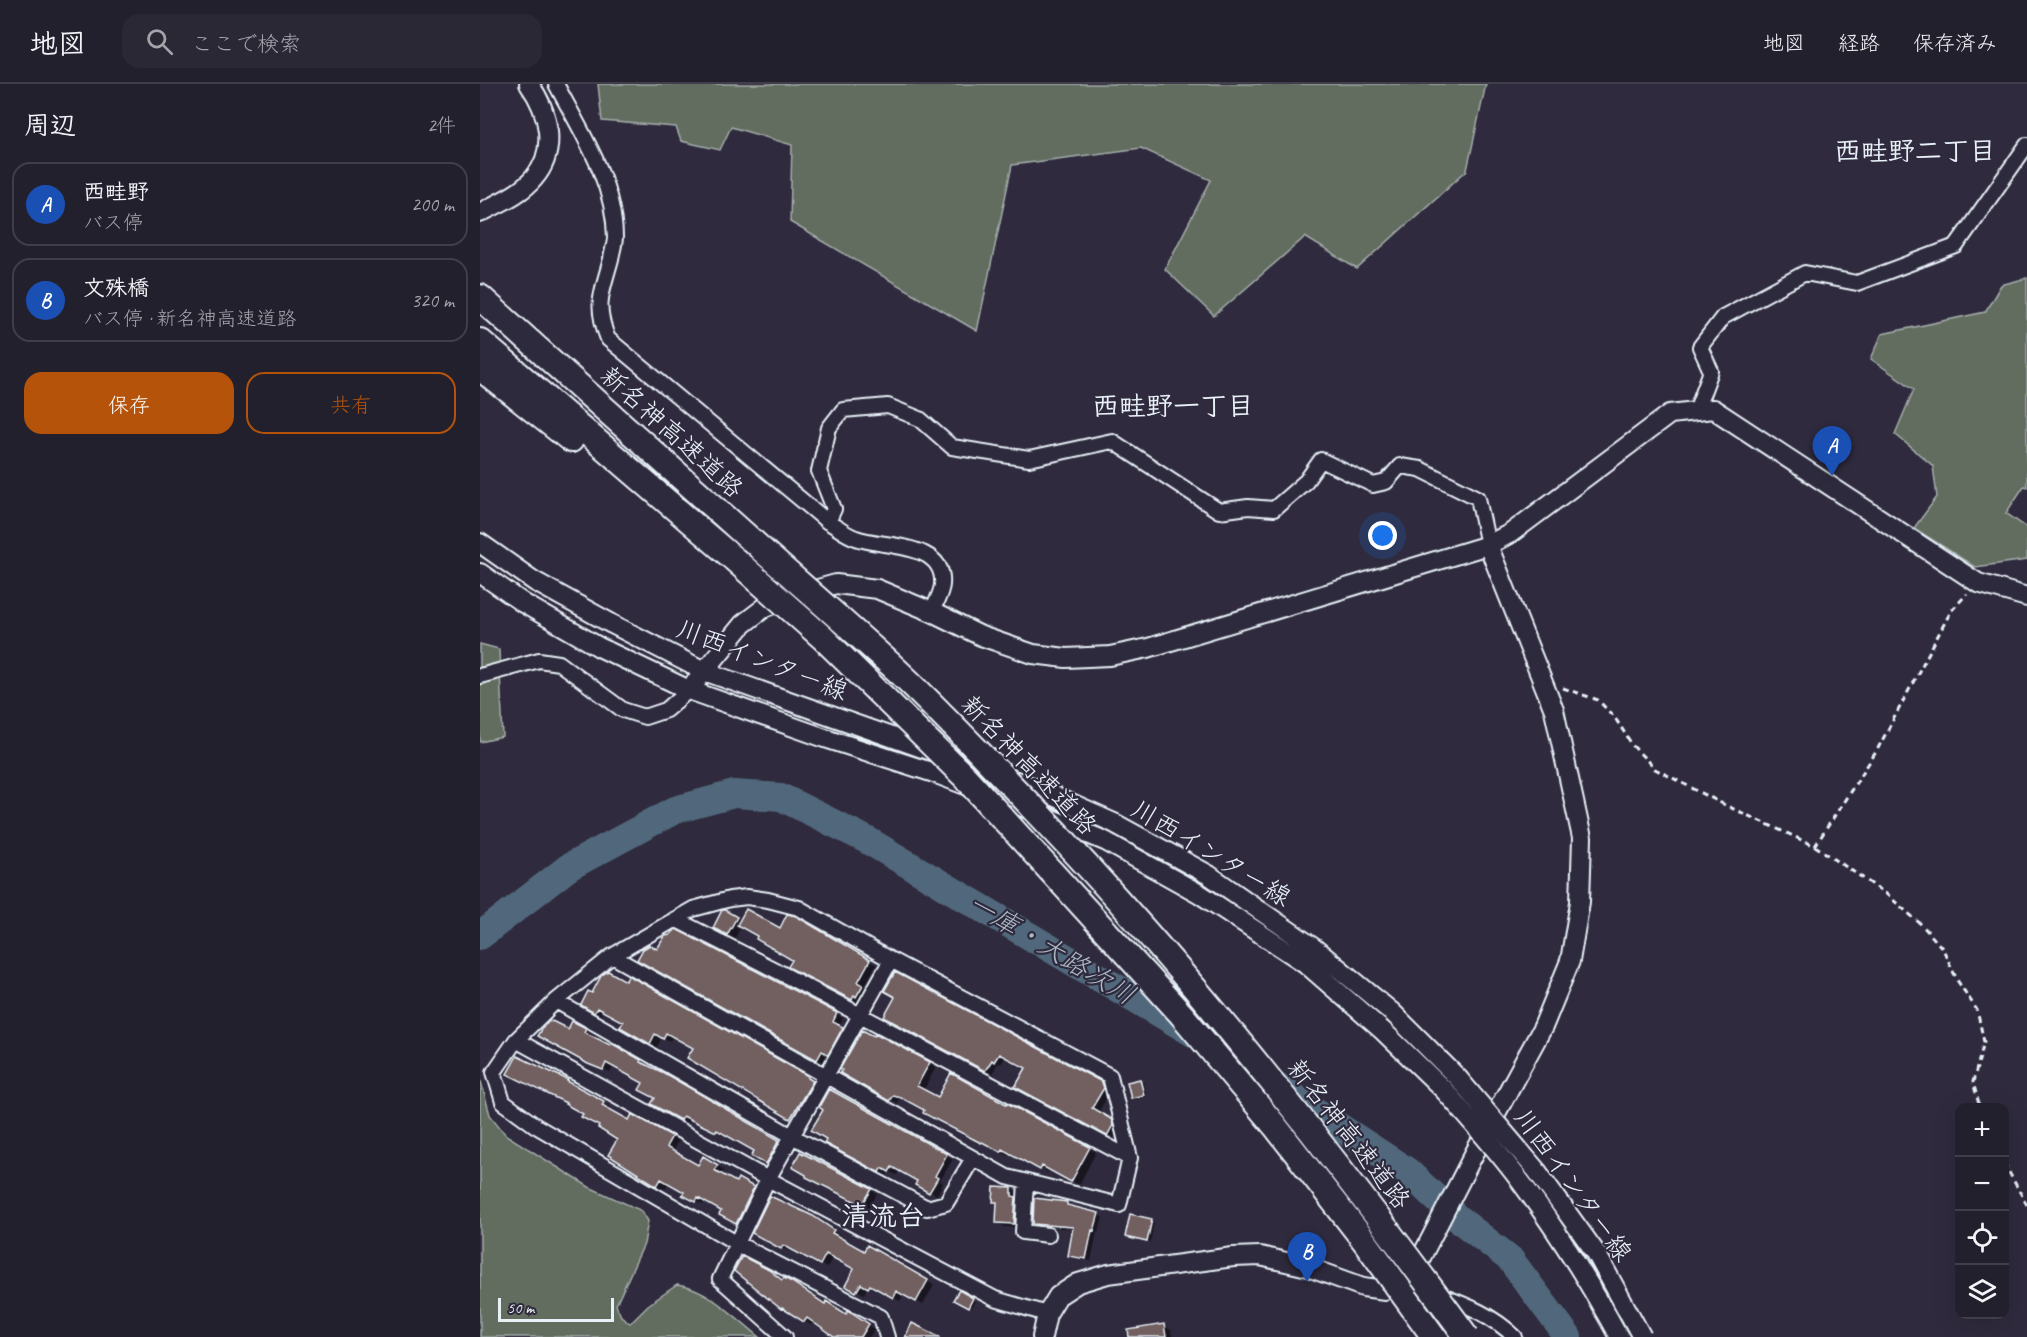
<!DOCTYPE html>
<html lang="ja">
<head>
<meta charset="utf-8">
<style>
  body { margin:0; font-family:Caveat,"Klee One",sans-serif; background:#2b2836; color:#f1f3f6 }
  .controls { position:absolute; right:18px; bottom:18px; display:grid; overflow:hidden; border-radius:12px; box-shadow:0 6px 24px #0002 }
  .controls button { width:54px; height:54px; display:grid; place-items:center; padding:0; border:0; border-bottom:2px solid #403e4a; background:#23202e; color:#f1f3f6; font:30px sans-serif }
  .scale { position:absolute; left:18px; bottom:15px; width:116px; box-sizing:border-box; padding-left:6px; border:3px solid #e8f1f8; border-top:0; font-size:16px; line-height:21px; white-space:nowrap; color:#e8f1f8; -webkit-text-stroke:4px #2f2a3d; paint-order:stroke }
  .you { position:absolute; left:903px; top:452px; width:21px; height:21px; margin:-15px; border:4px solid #fff; border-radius:50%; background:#1a73e8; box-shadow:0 0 0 9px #1a73e833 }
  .badge { display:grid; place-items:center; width:39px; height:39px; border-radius:50%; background:#b45309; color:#fff; font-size:20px; font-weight:700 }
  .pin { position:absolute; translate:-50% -50px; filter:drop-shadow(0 2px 3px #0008) }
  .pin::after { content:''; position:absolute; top:32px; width:21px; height:18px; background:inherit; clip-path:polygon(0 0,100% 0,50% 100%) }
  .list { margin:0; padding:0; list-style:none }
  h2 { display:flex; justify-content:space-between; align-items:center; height:78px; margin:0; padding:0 24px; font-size:26px }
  h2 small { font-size:20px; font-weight:400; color:#a3a3aa }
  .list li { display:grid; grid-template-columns:39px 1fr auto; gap:18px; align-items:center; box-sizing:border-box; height:84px; margin:0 12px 12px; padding:0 12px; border:2px solid #403e4a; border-radius:18px }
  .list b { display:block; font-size:22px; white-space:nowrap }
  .list p { margin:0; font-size:20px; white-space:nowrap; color:#a3a3aa }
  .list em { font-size:20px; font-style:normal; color:#a3a3aa }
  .actions { display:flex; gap:12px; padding:18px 24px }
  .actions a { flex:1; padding:14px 0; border:2px solid #b45309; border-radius:18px; text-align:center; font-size:21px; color:#b45309 }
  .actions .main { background:#b45309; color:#fff }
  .icon { flex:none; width:33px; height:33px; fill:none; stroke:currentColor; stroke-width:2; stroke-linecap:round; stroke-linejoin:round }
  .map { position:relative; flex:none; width:1547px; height:1253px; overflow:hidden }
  header { display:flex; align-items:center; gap:36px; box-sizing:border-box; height:84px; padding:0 30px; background:#23202e; border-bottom:2px solid #403e4a }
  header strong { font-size:28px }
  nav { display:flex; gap:33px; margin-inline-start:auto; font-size:21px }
  .search { width:420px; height:54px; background:#2b2836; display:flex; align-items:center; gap:15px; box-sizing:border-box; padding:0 21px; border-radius:18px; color:#a3a3aa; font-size:22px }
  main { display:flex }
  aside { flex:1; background:#23202e }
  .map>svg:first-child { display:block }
  .green { fill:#626c5f; stroke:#a5aeac; stroke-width:1.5 }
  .shadow { fill:#0007 }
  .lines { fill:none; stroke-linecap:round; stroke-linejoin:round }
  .river { stroke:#51687b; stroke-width:28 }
  .building { fill:#725e5f; stroke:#e8f1f8; stroke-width:1.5 }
  .street-casing { stroke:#e8f1f8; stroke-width:18 }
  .secondary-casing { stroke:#e8f1f8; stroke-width:22 }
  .highway-casing { stroke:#e8f1f8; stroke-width:28 }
  .path { stroke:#e8f1f8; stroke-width:3; stroke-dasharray:6 4.5; stroke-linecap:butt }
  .street { stroke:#2f2a3d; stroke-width:14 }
  .secondary { stroke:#2f2a3d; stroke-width:18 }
  .highway { stroke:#2f2a3d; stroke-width:24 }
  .secondary-bridge-casing { stroke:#e8f1f8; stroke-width:22; stroke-linecap:butt }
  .highway-bridge-casing { stroke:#e8f1f8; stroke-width:28; stroke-linecap:butt }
  .secondary-bridge { stroke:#2f2a3d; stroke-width:18 }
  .highway-bridge { stroke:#2f2a3d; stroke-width:24 }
  .labels { text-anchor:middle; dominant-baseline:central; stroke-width:4.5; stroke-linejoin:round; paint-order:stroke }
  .street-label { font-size:26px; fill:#e8f1f8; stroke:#2f2a3d }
  .neighbourhood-label { font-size:27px; font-weight:bold; fill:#e8f1f8; stroke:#2f2a3d }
  .water-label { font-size:27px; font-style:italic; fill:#acbac6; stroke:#2f2a3d }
  .quarter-label { font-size:28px; font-weight:bold; fill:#e8f1f8; stroke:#2f2a3d }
</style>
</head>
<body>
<header>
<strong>地図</strong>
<div class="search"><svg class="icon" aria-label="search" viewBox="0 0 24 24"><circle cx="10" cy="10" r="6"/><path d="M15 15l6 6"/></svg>ここで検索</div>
<nav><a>地図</a><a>経路</a><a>保存済み</a></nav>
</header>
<main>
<aside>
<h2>周辺<small>2件</small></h2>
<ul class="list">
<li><span class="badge" style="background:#1a4fb4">A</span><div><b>西畦野</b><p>バス停</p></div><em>200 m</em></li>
<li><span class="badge" style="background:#1a4fb4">B</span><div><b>文殊橋</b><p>バス停 · 新名神高速道路</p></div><em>320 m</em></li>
</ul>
<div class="actions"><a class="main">保存</a><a>共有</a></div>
</aside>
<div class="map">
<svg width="1547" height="1253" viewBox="0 0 1547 1253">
  <rect width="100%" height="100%" fill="#2f2a3d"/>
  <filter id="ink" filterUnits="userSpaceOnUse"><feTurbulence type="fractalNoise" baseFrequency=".0167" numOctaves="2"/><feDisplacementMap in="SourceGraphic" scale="12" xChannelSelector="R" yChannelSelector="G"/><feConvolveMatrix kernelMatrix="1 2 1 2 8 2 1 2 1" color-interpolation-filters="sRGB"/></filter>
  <g filter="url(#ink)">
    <path class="green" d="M118 0H1006L987 86 877 185 825 153 734 232 685 185 731 96 661 64 532 81 497 247 310 138 312 61 251 43 240 66 201 57 196 43 122 37Z
      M1547 194V403L1544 402 1526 429 1547 444V476L1495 483 1434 444 1457 413 1453 382 1415 350 1434 305 1391 275 1402 250 1505 228 1521 201Z
      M0 560 19 565 23 653 0 658Z
      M0 994 10 1031 26 1051 109 1103 162 1127 168 1137 164 1160 136 1221 141 1232 150 1239 168 1221 197 1201C228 1205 256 1234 280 1253H0Z"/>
    <path class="shadow" d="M245 827 262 837 300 846 315 834 396 881 384 903 389 906 379 919 310 882 314 875 261 842 255 854 235 844Z
      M159 875 356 930 363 934 359 943 369 948 355 973 349 970 345 979Z
      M415 890 628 1003 630 1008 618 1029 637 1040 639 1045 634 1054 537 1002 547 984 526 972 521 980 518 979 512 990 406 933 417 912Z
      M109 909 328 994 339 1002 317 1037 209 973 215 963 193 951 190 957 182 953 177 963 142 943 145 938 124 926 121 931 103 920Z
      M93 939 112 950 110 953 131 963 132 961 305 1062 293 1083 273 1072 276 1067 245 1048 243 1051 211 1034 208 1039 173 1020 176 1014 165 999 134 982 130 989 66 956 88 947Z
      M396 951 456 983 443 1007 458 1015 527 1021 616 1068 599 1101 570 1085 568 1088 530 1068 528 1071 509 1060 508 1062 420 1013 417 1019 362 989Z
      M660 997 663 998 666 1012 656 1015 653 1013Z
      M93 1002 130 1023 128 1026 149 1038 153 1032 198 1057 192 1068 219 1083 224 1074 244 1086 240 1092 256 1100 258 1096 280 1109 264 1143 241 1130 243 1127 226 1116 223 1121 204 1110 206 1107 189 1097 185 1105 148 1084 139 1055 105 1030Z
      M351 1006 473 1075 460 1097 463 1099 457 1111 437 1100 439 1096 419 1086 417 1091 409 1087 407 1091 346 1058 345 1025Z
      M334 1096 391 1106 397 1110 389 1124Z
      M532 1105 539 1109 541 1143H525L518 1138V1119L515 1117Z
      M587 1120 623 1133 619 1148H617L611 1177 595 1174 590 1172 594 1145 559 1142 554 1139Z
      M332 1134 360 1151 358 1154 385 1169 388 1163 454 1201 443 1221 424 1210 420 1217 397 1204 396 1206 388 1202 384 1210 367 1201 376 1185 353 1172 347 1184 310 1164 308 1167 274 1148Z
      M671 1136 674 1138 670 1159 647 1153Z
      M303 1197 366 1231 368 1228 395 1245 389 1253H354L334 1237 331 1241 302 1224Z
      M479 1208 495 1217 491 1224 475 1215Z
      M684 1242 691 1246 692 1253H666Z"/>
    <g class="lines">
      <path class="river" d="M0 852 89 783 195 726 254 710 301 713 387 756 740 965 927 1087 976 1133 1030 1175 1088 1253"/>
    </g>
    <path class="building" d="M266 825 300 844 307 830 316 832 390 876 378 898 383 901 376 913 374 911 372 916 308 883 312 876 276 855 277 852 257 841Z
      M242 826H245L257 833 247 851 233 844Z
      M196 845 357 929 353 938 363 943 348 971 342 967 337 976 157 876 163 865 170 861 177 865 185 852 190 851Z
      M128 887 146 897 148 891 328 992V994L333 997 310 1035 207 974 213 964 186 949 183 955 175 950 170 960 140 943 143 938 117 924 114 929 101 921 108 907 112 909 121 892Z
      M415 888 622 998 624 1004 612 1024 631 1035 633 1041 627 1052 535 1003 546 984 519 970 514 978 512 976 505 987 404 933 415 913 404 907Z
      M70 936 88 945 92 937 106 944 104 948 130 961 131 959 161 976 160 978 184 989 299 1056 286 1080 271 1072 274 1067 237 1046 236 1048 203 1032 200 1036 171 1020 175 1014 159 1006 163 999 126 979 123 986 108 980 57 952 62 944Z
      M382 946 394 952 395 949 450 978 437 1002 458 1013 471 989 526 1020 527 1019 610 1063 591 1098 562 1082 560 1086 522 1065 521 1068 502 1058 501 1059 443 1029 444 1026 420 1013 413 1011 409 1017 360 989 362 986 360 985Z
      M37 972 88 996 87 997 124 1017 122 1021 149 1036 152 1030 192 1052 186 1063 218 1081 223 1072 238 1081 234 1086 256 1098 258 1094 274 1103 256 1140 239 1131 241 1127 218 1114 216 1118 202 1111 204 1108 181 1095 177 1102 128 1071 137 1056 118 1044 119 1042 101 1033 103 1030 85 1020 86 1019 27 990Z
      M660 995 664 1011 651 1014 647 998Z
      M349 1005 467 1070 455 1092 458 1094 449 1109 435 1101 437 1097 412 1083 409 1088 402 1084 400 1089 344 1059 346 1055 331 1046 343 1026 339 1023Z
      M320 1068 392 1105 382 1121 326 1093V1091L312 1083Z
      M514 1103 532 1104V1112L536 1113 534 1140 516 1139 517 1118H513Z
      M290 1112 333 1132 354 1146 352 1149 384 1167 387 1161 448 1196 436 1218 416 1207 413 1214 390 1201 388 1204 381 1200 376 1208 365 1202 374 1185 346 1170 340 1181 303 1161 301 1165 272 1149Z
      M554 1114 587 1118V1121L619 1129 614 1147 612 1146 606 1175 588 1172 593 1143 553 1140Z
      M650 1130 672 1135 667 1158 645 1153Z
      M262 1172 289 1186 302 1196 304 1194 312 1198 345 1220 346 1217 366 1230 368 1226 389 1240 381 1253H354L327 1234 324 1238 302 1224 301 1225 254 1187Z
      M479 1206 493 1214 488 1224 473 1216Z
      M432 1239 461 1253H425Z
      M684 1240 686 1253H649L648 1246Z"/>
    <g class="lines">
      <g class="street-casing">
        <path id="street" d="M76 0C101 48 134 96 135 153 135 160 132 168 131 175 122 209 114 220 128 255L348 438C357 443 366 451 376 454 402 464 466 457 462 501 461 510 455 520 452 528
          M1216 327 1231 287 1220 263 1243 233 1325 189 1377 199 1476 162 1547 61
          M348 438 354 425 339 387 349 344 363 326 408 322 440 335 472 363 549 375 632 357 739 427 768 423 794 425 826 397 841 376 893 401 906 398 920 382 940 385 998 414 1008 461
          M0 592 59 576 79 579 143 626 165 633 186 626 209 606
          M267 813 288 816 319 824 411 876 630 992 650 1074 639 1121 527 1093 132 872 213 825 250 815Z
          M195 835 299 888 650 1074
          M132 872 76 917 36 956 288 1095 515 1215 567 1230
          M76 917 312 1052 447 1124 466 1119 493 1074
          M36 956 14 988 23 1018 56 1042 258 1160 401 1233 407 1253
          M546 1098 543 1148 568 1151
          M959 1211C989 1222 1012 1231 1035 1253
          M305 1253 240 1195 288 1095 411 876"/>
      </g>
      <g class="secondary-casing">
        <path id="secondary" d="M0 129C18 119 41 110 54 94 78 66 69 28 49 0
          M0 459 54 497 132 540 224 587 553 703 634 739 729 791 834 864 913 929 978 994
          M0 489 43 519 119 563 209 606 342 653 454 689 538 721 625 757 720 810 825 879 903 947 964 1006
          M209 606 263 540 284 524 316 511 356 500 397 505 452 528 501 552 553 570 586 574 630 572 668 564 1008 461 1031 449 1190 330 1233 325 1498 499 1547 513
          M562 1253 567 1230 578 1212 598 1199 628 1190 753 1173 780 1172 828 1183 883 1203 905 1206 928 1199 995 1068 1063 943 1090 877 1100 818 1102 754 1074 626 1008 461"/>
      </g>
      <g class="highway-casing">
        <path id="highway" d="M0 213 281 465
          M0 257 254 475
          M0 284 91 356"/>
      </g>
      <path class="path" d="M1083 604 1118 616 1135 634 1153 662 1175 685 1245 721 1335 762 1405 809 1442 841 1463 865 1477 896 1497 926 1504 958 1493 998 1500 1024
        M1335 762 1396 668 1471 527 1487 510
        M1524 1079 1547 1121"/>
      <use href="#street" class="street"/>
      <use href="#secondary" class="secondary"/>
      <use href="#highway" class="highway"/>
      <g class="secondary-bridge-casing">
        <path id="secondary-bridge" d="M978 994 1057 1087 1116 1169 1162 1253
          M964 1006C992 1038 1021 1070 1046 1105 1081 1152 1111 1202 1139 1253"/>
      </g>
      <g class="highway-bridge-casing">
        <path id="highway-bridge" d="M281 465C327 506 374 547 420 589 457 624 493 662 529 699 697 871 845 1060 987 1253
          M254 475 343 554 486 694 701 930 795 1042 886 1159 954 1253"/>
      </g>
      <use href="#secondary-bridge" class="secondary-bridge"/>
      <use href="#highway-bridge" class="highway-bridge"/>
    </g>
  </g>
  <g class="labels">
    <g class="street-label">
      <text transform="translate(192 348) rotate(42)">新名神高速道路</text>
      <text transform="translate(282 576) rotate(21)">川西インター線</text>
      <text transform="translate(549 681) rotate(46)">新名神高速道路</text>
      <text transform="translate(731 769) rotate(31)">川西インター線</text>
      <text transform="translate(869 1050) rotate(52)">新名神高速道路</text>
      <text transform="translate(1093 1101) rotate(54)">川西インター線</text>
    </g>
    <g class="neighbourhood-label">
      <text x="1435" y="67">西畦野二丁目</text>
      <text x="693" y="322">西畦野一丁目</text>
    </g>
    <g class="water-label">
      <text transform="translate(572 865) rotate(31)">一庫・大路次川</text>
    </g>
    <g class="quarter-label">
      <text x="403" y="1131">清流台</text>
    </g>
  </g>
</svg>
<div class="controls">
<button>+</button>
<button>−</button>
<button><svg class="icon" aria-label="locate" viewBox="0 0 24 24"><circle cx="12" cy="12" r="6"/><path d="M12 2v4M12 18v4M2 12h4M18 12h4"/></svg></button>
<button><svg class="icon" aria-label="layers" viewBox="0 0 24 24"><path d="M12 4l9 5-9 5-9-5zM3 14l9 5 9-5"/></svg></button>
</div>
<div class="scale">50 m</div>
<div class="you"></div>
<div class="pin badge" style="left:1352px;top:392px;background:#1a4fb4">A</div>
<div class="pin badge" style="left:827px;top:1198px;background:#1a4fb4">B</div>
</div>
</main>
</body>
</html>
